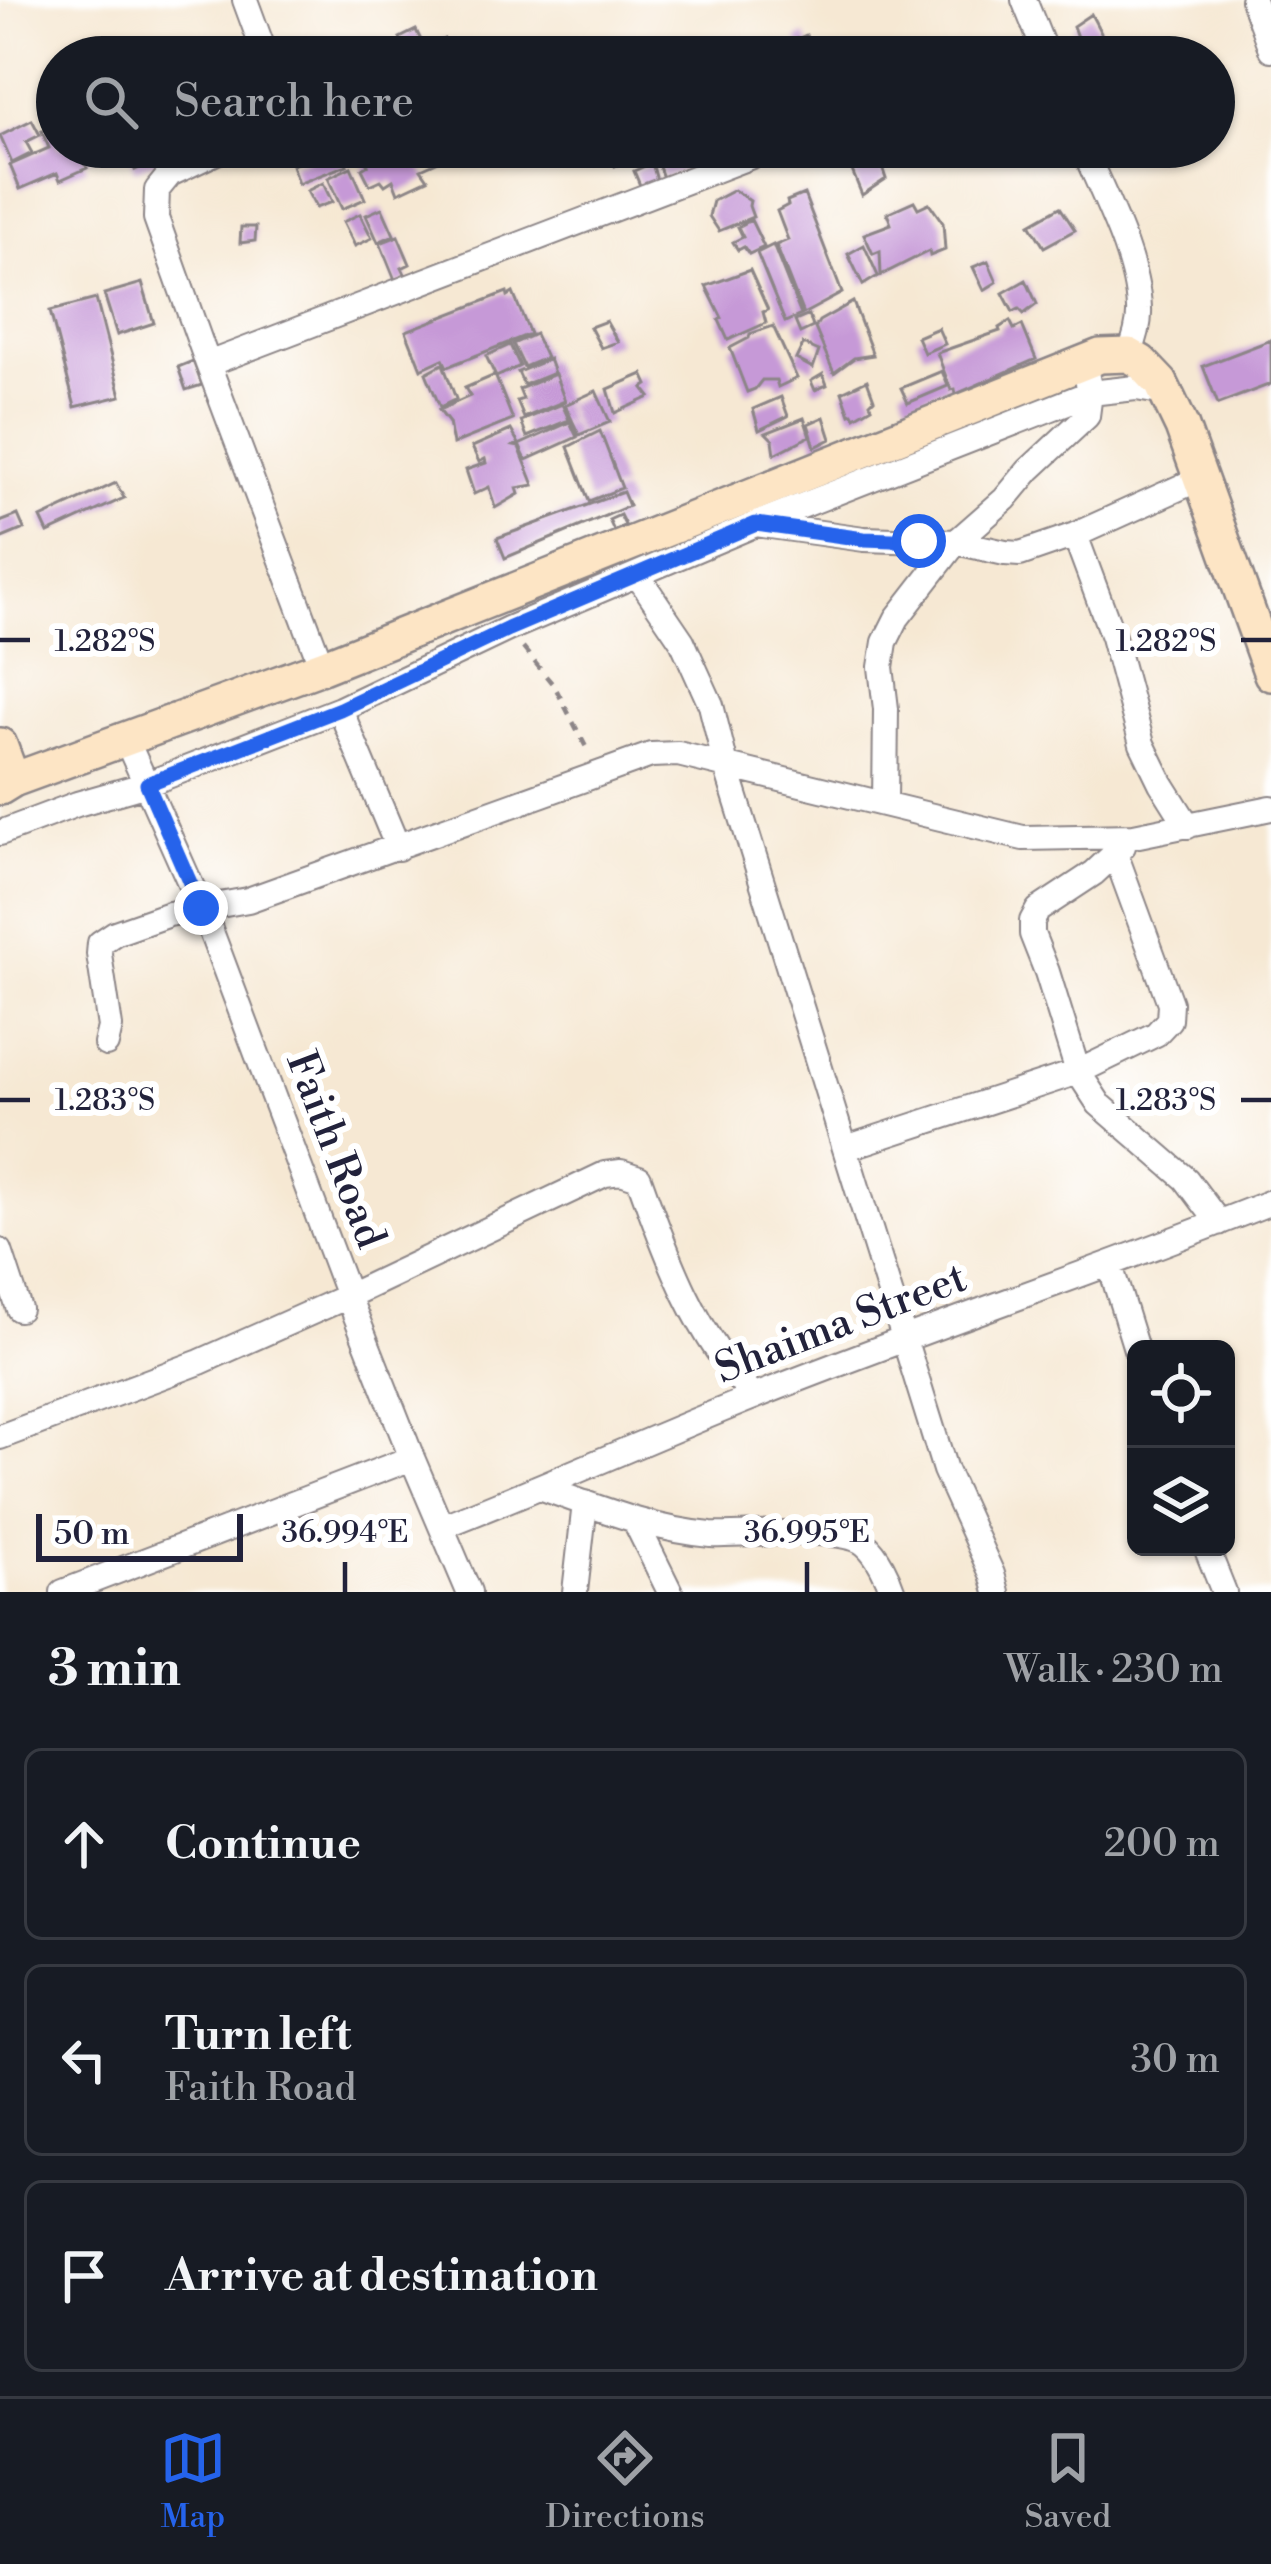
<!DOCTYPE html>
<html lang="en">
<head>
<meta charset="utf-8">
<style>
  body { margin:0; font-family:"Libre Bodoni",serif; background:#242831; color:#f1f3f6 }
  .controls { position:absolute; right:36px; bottom:36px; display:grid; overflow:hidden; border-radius:18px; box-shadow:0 3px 9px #0004 }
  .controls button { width:108px; height:108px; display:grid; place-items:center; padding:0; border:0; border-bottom:3px solid #363941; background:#171b24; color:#f1f3f6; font:60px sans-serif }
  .scale { position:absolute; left:36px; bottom:30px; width:207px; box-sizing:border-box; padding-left:12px; border:6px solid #22223b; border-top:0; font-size:33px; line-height:42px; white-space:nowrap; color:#22223b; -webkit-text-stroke:9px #fff; paint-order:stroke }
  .stop { position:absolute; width:36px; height:36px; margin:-27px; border:9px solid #2563eb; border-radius:50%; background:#fff }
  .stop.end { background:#2563eb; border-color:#fff; box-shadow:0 3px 12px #0008 }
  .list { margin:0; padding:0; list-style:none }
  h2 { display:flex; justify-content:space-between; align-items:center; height:156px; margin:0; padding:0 48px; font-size:51px }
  h2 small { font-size:39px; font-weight:400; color:#9ea1a6 }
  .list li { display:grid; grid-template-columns:78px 1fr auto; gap:36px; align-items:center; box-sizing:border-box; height:192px; margin:0 24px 24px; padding:0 24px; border:3px solid #363941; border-radius:18px }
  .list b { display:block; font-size:45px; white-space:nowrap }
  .list p { margin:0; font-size:39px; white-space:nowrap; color:#9ea1a6 }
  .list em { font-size:39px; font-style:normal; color:#9ea1a6 }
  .icon { flex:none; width:66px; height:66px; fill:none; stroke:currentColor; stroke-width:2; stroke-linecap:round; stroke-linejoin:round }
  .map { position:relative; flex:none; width:1271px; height:1592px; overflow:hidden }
  .search { position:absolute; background:#171b24; box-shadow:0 3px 9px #0004; left:36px; right:36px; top:36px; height:132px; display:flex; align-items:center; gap:30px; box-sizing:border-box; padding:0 42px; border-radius:66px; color:#9ea1a6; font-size:45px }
  .sheet { height:804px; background:#171b24 }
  nav { display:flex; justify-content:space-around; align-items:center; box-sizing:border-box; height:168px; border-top:3px solid #363941; background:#171b24; font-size:33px; color:#9ea1a6 }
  nav a { display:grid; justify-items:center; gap:6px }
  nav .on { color:#2563eb }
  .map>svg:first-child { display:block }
  .building { fill:#c699d7 }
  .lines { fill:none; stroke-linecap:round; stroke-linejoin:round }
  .street-casing { stroke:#8c8587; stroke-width:28 }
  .secondary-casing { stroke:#8c8587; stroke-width:38 }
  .path { stroke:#8c8587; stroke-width:4.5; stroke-dasharray:9 9; stroke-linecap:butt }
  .street { stroke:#fff; stroke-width:24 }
  .secondary { stroke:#fde5c5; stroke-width:33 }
  .route { stroke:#2563eb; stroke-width:15 }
  .ticks { fill:none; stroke:#22223b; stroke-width:4.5 }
  .labels { text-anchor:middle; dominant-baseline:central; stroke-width:12; stroke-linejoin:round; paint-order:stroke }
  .street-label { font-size:42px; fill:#22223b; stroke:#fff }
  .ticks-label { font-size:30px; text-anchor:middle; fill:#22223b; stroke:#fff; stroke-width:12; stroke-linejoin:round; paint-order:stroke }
</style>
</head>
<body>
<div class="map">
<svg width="1271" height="1592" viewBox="0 0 1271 1592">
  <rect width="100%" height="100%" fill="#fff"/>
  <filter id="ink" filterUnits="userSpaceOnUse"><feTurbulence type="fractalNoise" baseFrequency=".00833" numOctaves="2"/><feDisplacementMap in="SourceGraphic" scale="24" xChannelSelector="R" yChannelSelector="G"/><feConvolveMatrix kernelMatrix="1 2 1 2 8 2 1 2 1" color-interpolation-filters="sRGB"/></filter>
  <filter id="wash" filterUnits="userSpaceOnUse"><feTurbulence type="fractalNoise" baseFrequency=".004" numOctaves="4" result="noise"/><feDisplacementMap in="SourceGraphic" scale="48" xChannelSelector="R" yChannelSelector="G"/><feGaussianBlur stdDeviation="2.7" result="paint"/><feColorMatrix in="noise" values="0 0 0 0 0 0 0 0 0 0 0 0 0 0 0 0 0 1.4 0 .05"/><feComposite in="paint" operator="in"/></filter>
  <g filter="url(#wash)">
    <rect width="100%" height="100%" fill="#f6e8d3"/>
    <g id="blocks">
      <path class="building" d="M1091 14 1102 35 1080 46 1073 26Z
        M416 30 429 57H409L400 38Z
        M806 35 810 50 801 53 797 39Z
        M444 39 452 57H432L428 48Z
        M32 120 40 135 26 142 32 153 12 163 0 136Z
        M57 124V147H94L98 155 84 161 87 168 60 180 57 173 20 189 10 165 49 148 42 131Z
        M142 147H188L135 170 130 158 144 152Z
        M340 147 347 165 298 184 292 165Z
        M366 147H435L441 160 421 169 428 179 398 193 393 180 385 185 381 180 370 185 362 169 368 165 366 161 369 159 362 149Z
        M607 147H639L642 153 615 166Z
        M652 147H709L713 157 663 178Z
        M906 147H934L936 156 905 158 903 150Z
        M878 155 886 179 862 195 851 168Z
        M652 163 658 184 642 190 634 171Z
        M351 167 365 199 342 209 328 178Z
        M323 183 332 202 316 208 307 191Z
        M734 190 750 201 749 206 753 217 719 231 709 216 713 201Z
        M804 194 842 293 803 314 776 245 788 240 777 211 788 205 787 201Z
        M914 201 918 208 929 203 943 223 945 250 930 256 929 251 881 275 880 251 873 254 864 234 891 224 887 213Z
        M1060 207 1075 230 1044 247 1030 224Z
        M382 208 394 235 378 242 366 215Z
        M360 214 372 238 355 246 343 222Z
        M751 220 764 247 749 254 744 247 738 250 733 242 743 237 738 227Z
        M241 227H256L255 241 240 243Z
        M398 236 410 264 402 268 408 280 397 285 380 243Z
        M773 245 801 315 785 322 757 253Z
        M864 245 878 276 863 285 848 254Z
        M988 261 997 282 984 290 973 267Z
        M750 270 768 310 763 312 766 323 728 340 719 320 722 318 706 286Z
        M1026 280 1037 304 1024 314 1019 309 1013 312 1003 293Z
        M142 283 154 323 117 335 104 294Z
        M507 292 508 296 513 293 530 334 447 367 443 359 421 369 406 331Z
        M96 299 121 396 75 407 50 311Z
        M853 302 873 355 854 358 834 373 815 328 819 321Z
        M809 315 813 327 800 333 795 321Z
        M606 321 618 342 601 348 590 327Z
        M1010 321 1014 329 1022 325 1036 359 956 394 955 389 951 390 937 353 1000 331 999 328Z
        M773 326 797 378 778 387 776 380H762L755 389 747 392 730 348 749 338 750 334Z
        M938 328 945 344 924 353 917 337Z
        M535 334 546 358 524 367 513 344Z
        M1271 340V384L1218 404 1203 366Z
        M803 344 819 351 813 368 796 359Z
        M510 345 520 366 496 377 486 356Z
        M549 359 554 373 524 385 518 372Z
        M193 361 202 385 186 390 178 367Z
        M443 364 456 399 440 407 426 373Z
        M942 371 948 386 908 403 901 388Z
        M555 374 565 401 524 418 517 401 523 399 519 389Z
        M643 374 648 385 643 388 650 397 615 413 608 389Z
        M823 374 827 385 815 390 811 381Z
        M495 375 513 420 453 444 449 423 439 410 470 396 465 388Z
        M867 380 874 399 870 403 872 407 855 417 853 413 850 414 842 392Z
        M596 391 610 422 579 435 565 405Z
        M781 397 788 416 759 430 753 409Z
        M562 404 569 420 527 437 521 421Z
        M824 417 831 439 815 447 808 424Z
        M804 418 810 436 775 454 773 440 766 433Z
        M570 422 577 437 526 460 519 445Z
        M511 430 519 444 514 446 519 447 534 485 517 488 519 494 495 508 489 487 474 494 466 470 486 463 485 459 479 462 472 447Z
        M600 431 622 488 589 501 568 447Z
        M116 483 124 498 48 533 41 518Z
        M623 492 629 506 505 558 497 538Z
        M18 515 24 529 0 539V522Z
        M620 515 625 525 614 531 609 520Z"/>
    </g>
  </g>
  <g filter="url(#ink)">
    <use href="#blocks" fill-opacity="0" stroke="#8c8587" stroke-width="3"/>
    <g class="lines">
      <g class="street-casing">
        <path id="street" d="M245 0 266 57
          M1024 0 1047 57
          M1253 0 1271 49
          M1020 57 1043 48
          M227 147 170 174 157 190 156 218 208 364 322 667
          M1083 147C1103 195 1137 257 1139 309 1140 325 1135 340 1129 355
          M208 364 775 147
          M758 523 1090 393 1136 388 1166 393
          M1075 535 1113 637 1142 744 1161 783 1188 826
          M638 576 682 641 711 705 726 766 945 1470 992 1574 997 1592
          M340 709 398 848
          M125 737 207 921 348 1296 412 1458 469 1592
          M885 804 886 709 881 667 885 642 897 618 956 542 1005 499 1029 470 1087 416 1090 393 1084 362
          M0 833 77 804 147 784 340 709 508 629 756 524 864 539 956 542 1005 553 1020 554 1075 535 1201 478
          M1123 846 1094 873 1038 910 1032 921V934L1047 972 1078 1072 1099 1104 1186 1179 1219 1223
          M106 1044 110 1027 99 954 100 943 115 933 169 914 248 900 651 755 678 754 1023 838 1134 836 1271 808
          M846 1148 1078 1072 1156 1034 1169 1020 1170 1003 1115 853
          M0 1251 19 1309
          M1110 1265 1136 1349
          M0 1437 200 1362 348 1296 605 1174 621 1172 639 1178C667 1257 696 1335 754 1397
          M542 1488C597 1507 652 1530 711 1535 745 1537 841 1524 865 1544 878 1555 888 1577 893 1592
          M635 1521 670 1592
          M443 1526C548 1485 651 1438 756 1396 926 1328 1101 1270 1271 1202
          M1206 1547 1224 1592
          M63 1592 412 1458
          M575 1592 585 1503"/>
      </g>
      <g class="secondary-casing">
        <path id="secondary" d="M0 745 13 780
          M0 788 13 780 322 667 1100 356 1129 355 1141 362 1161 383 1182 427 1271 674"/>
      </g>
      <path class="path" d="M523 648 555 687 587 749"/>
      <use href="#street" class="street"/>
      <use href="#secondary" class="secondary"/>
    </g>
  </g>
  <g class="lines" filter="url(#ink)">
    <path class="route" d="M201 908 147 784 340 709 508 629 756 524 864 539 919 541"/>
  </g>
  <path class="ticks" d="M0 640H30M1241 640H1271M0 1100H30M1241 1100H1271M345 1562V1592M807 1562V1592"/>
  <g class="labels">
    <g class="street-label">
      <text transform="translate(335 1150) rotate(69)">Faith Road</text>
      <text transform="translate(841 1324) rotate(-21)">Shaima Street</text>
    </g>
  </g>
  <g class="ticks-label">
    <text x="105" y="651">1.282°S</text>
    <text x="1166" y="651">1.282°S</text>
    <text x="105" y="1110">1.283°S</text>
    <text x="1166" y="1110">1.283°S</text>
    <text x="345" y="1542">36.994°E</text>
    <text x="807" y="1542">36.995°E</text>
  </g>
</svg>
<div class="controls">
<button><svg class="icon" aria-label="locate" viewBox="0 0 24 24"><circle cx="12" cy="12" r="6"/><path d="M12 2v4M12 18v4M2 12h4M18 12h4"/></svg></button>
<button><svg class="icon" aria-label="layers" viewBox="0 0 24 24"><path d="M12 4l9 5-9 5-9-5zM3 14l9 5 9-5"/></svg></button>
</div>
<div class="scale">50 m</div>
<div class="stop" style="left:919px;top:541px"></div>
<div class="stop end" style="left:201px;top:908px"></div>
<div class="search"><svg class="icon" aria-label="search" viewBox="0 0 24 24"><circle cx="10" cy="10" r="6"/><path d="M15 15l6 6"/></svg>Search here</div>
</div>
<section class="sheet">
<h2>3 min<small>Walk · 230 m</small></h2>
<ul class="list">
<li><svg class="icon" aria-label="ahead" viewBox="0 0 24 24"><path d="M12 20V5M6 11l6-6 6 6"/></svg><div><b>Continue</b></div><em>200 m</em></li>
<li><svg class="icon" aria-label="left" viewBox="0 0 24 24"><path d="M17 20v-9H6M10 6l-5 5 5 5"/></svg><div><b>Turn left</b><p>Faith Road</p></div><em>30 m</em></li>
<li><svg class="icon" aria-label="arrive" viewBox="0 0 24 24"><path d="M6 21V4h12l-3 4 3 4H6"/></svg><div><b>Arrive at destination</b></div></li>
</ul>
</section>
<nav>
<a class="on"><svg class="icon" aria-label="map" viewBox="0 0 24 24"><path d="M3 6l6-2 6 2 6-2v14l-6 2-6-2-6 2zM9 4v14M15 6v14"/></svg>Map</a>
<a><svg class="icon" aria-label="directions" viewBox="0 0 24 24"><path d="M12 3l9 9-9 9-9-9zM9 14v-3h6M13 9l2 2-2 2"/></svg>Directions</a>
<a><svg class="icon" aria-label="saved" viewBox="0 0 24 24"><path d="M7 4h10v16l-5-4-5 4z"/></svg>Saved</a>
</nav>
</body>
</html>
